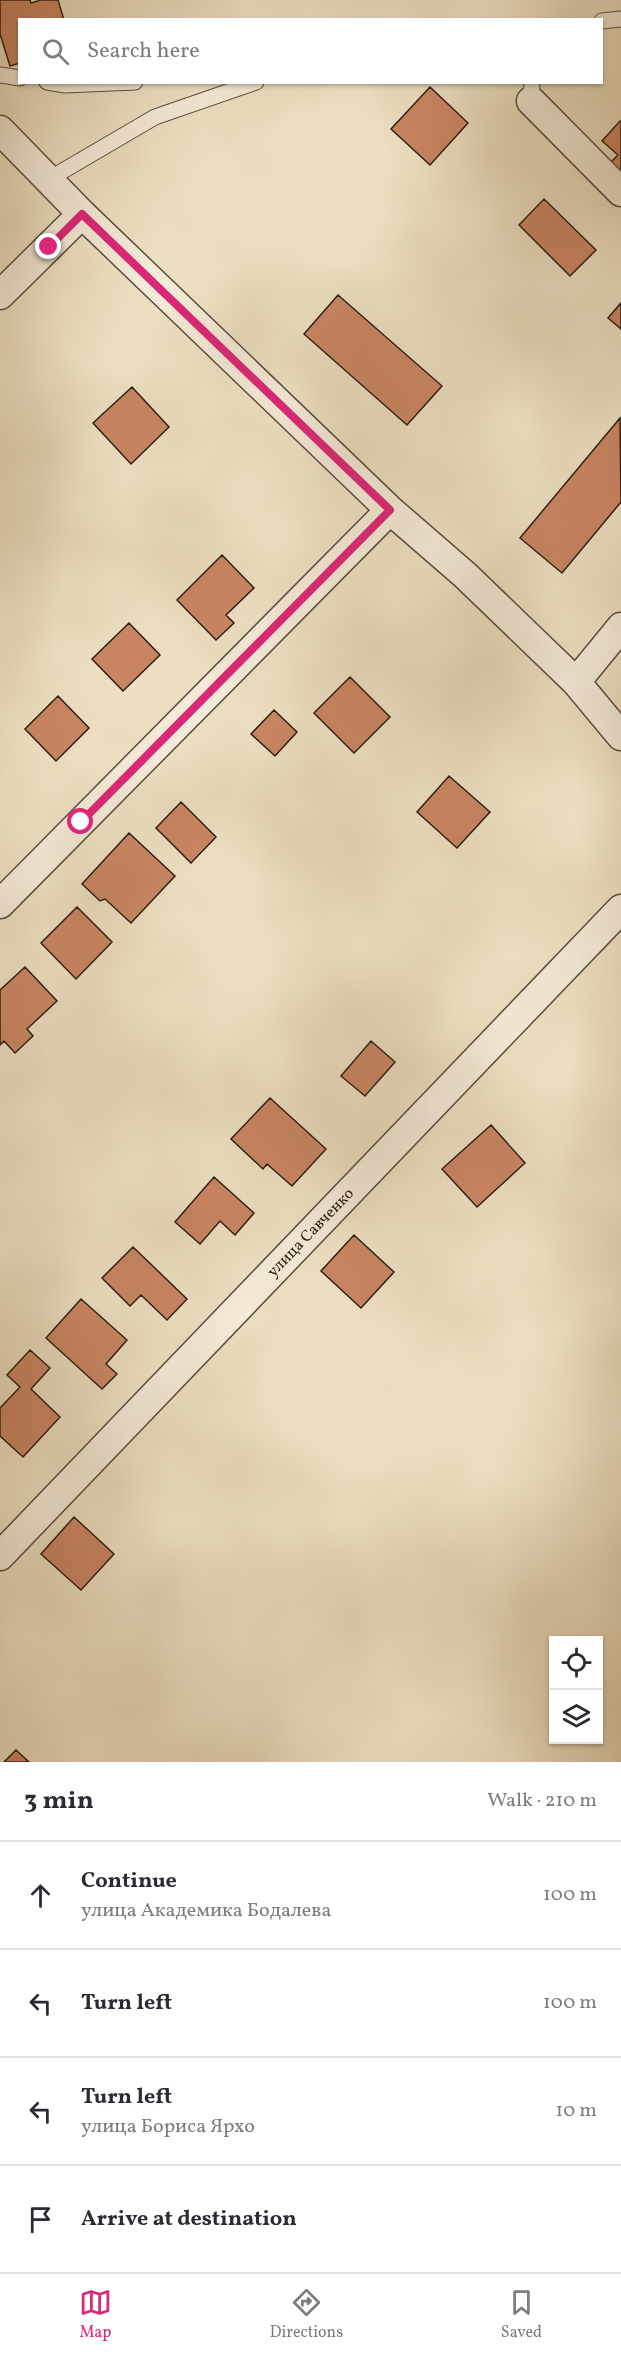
<!DOCTYPE html>
<html lang="en">
<head>
<meta charset="utf-8">
<style>
  body { margin:0; font-family:Vollkorn,serif; background:#f2f2f3; color:#2b2b33 }
  .controls { position:absolute; right:18px; bottom:18px; display:grid; overflow:hidden; border-radius:0px; box-shadow:0 2px 4px #0004 }
  .controls button { width:54px; height:54px; display:grid; place-items:center; padding:0; border:0; border-bottom:2px solid #e1e1e2; background:#fff; color:#2b2b33; font:30px sans-serif }
  .stop { position:absolute; width:18px; height:18px; margin:-14px; border:4px solid #db2777; border-radius:50%; background:#fff }
  .stop.end { background:#db2777; border-color:#fff; box-shadow:0 2px 6px #0008 }
  .list { margin:0; padding:0; list-style:none }
  h2 { display:flex; justify-content:space-between; align-items:center; height:78px; margin:0; padding:0 24px; font-size:26px }
  h2 small { font-size:20px; font-weight:400; color:#7c7c81 }
  .list li { display:grid; grid-template-columns:39px 1fr auto; gap:18px; align-items:center; box-sizing:border-box; height:108px; padding:0 24px; border-top:2px solid #e1e1e2 }
  .list b { display:block; font-size:22px; white-space:nowrap }
  .list p { margin:0; font-size:20px; white-space:nowrap; color:#7c7c81 }
  .list em { font-size:20px; font-style:normal; color:#7c7c81 }
  .icon { flex:none; width:33px; height:33px; fill:none; stroke:currentColor; stroke-width:2; stroke-linecap:round; stroke-linejoin:round }
  .map { position:relative; flex:none; width:621px; height:1762px; overflow:hidden }
  .search { position:absolute; background:#fff; box-shadow:0 2px 4px #0004; left:18px; right:18px; top:18px; height:66px; display:flex; align-items:center; gap:15px; box-sizing:border-box; padding:0 21px; border-radius:0px; color:#7c7c81; font-size:22px }
  .sheet { height:510px; background:#fff }
  nav { display:flex; justify-content:space-around; align-items:center; box-sizing:border-box; height:84px; border-top:2px solid #e1e1e2; background:#fff; font-size:16px; color:#7c7c81 }
  nav a { display:grid; justify-items:center; gap:3px }
  nav .on { color:#db2777 }
  .map>svg:first-child { display:block }
  .building { fill:#c98563; stroke:#2c1e13; stroke-width:1.5 }
  .lines { fill:none; stroke-linecap:round; stroke-linejoin:round }
  .lane-casing { stroke:#5c4e3e; stroke-width:17 }
  .street-casing { stroke:#5c4e3e; stroke-width:31 }
  .lane { stroke:#f3ead7; stroke-width:15 }
  .street { stroke:#f3ead7; stroke-width:28 }
  .route { stroke:#db2777; stroke-width:8 }
  .labels { text-anchor:middle; dominant-baseline:central; stroke-width:5; stroke-linejoin:round; paint-order:stroke }
  .street-label { font-size:16px; fill:#2c1e13; stroke:#f3ead7 }
</style>
</head>
<body>
<div class="map">
<svg width="621" height="1762" viewBox="0 0 621 1762">
  <rect width="100%" height="100%" fill="#ecdfc1"/>
  <filter id="stains"><feTurbulence type="fractalNoise" baseFrequency=".00333" numOctaves="4"/><feColorMatrix values="0 0 0 0 .2 0 0 0 0 .09 0 0 0 0 .02 0 0 0 .5 -.17"/></filter>
  <radialGradient id="worn" r=".72"><stop offset=".6" stop-color="#630" stop-opacity="0"/><stop offset="1" stop-color="#630" stop-opacity=".3"/></radialGradient>
  <path class="building" d="M0 0H30L31 3 41 0H58L64 20H20V63L10 66 0 34Z
    M430 87 468 123 430 165 391 129Z
    M620 121 621 123V173L610 163 618 155 602 141Z
    M544 199 596 250 570 276 519 225Z
    M338 295 442 386 407 425 304 334Z
    M621 303V329L608 318Z
    M132 387 169 427 131 464 93 423Z
    M620 418 621 502 562 573 520 538Z
    M222 555 254 588 226 615 234 623 216 640 177 600Z
    M129 623 160 655 123 691 92 659Z
    M350 677 390 717 354 753 314 713Z
    M58 696 89 728 56 761 25 729Z
    M274 710 297 732 275 756 251 734Z
    M449 776 490 812 457 848 417 812Z
    M181 802 216 837 191 863 156 828Z
    M129 833 175 876 131 923 105 899 100 901 82 884Z
    M77 907 112 942 76 979 41 943Z
    M25 967 57 1001 27 1029 33 1036 15 1053 4 1041 0 1045V990Z
    M371 1041 395 1062 365 1096 341 1076Z
    M270 1098 326 1149 292 1186 267 1164 263 1169 231 1139Z
    M491 1125 525 1163 477 1207 442 1169Z
    M214 1177 254 1213 235 1235 220 1221 200 1244 175 1222Z
    M354 1235 394 1272 361 1308 321 1271Z
    M133 1247 187 1299 167 1320 141 1295 130 1306 102 1278Z
    M81 1299 127 1340 106 1364 117 1374 102 1389 46 1338Z
    M30 1350 50 1368 31 1389 60 1417 23 1457 0 1436V1408L20 1387 7 1375Z
    M74 1517 114 1554 81 1590 41 1554Z
    M16 1750 29 1762H4Z"/>
  <g class="lines">
    <g class="lane-casing">
      <path id="lane" d="M602 21 621 19
        M0 75 20 78
        M47 82 65 85 135 82
        M531 101 532 82
        M49 179 155 117 256 82"/>
    </g>
    <g class="street-casing">
      <path id="street" d="M531 101 621 192
        M0 130 82 214 390 510 465 575 576 682 621 736
        M0 295 82 214
        M576 682 621 627
        M0 904 390 510
        M0 1556 621 909"/>
    </g>
    <use href="#lane" class="lane"/>
    <use href="#street" class="street"/>
  </g>
  <g class="lines">
    <path class="route" d="M49 247 82 214 390 510 81 822"/>
  </g>
  <g class="labels">
    <g class="street-label">
      <text transform="translate(311 1233) rotate(-46)">улица Савченко</text>
    </g>
  </g>
  <rect width="100%" height="100%" filter="url(#stains)"/>
  <rect width="100%" height="100%" fill="url(#worn)"/>
</svg>
<div class="controls">
<button><svg class="icon" aria-label="locate" viewBox="0 0 24 24"><circle cx="12" cy="12" r="6"/><path d="M12 2v4M12 18v4M2 12h4M18 12h4"/></svg></button>
<button><svg class="icon" aria-label="layers" viewBox="0 0 24 24"><path d="M12 4l9 5-9 5-9-5zM3 14l9 5 9-5"/></svg></button>
</div>
<div class="stop" style="left:81px;top:822px"></div>
<div class="stop end" style="left:49px;top:247px"></div>
<div class="search"><svg class="icon" aria-label="search" viewBox="0 0 24 24"><circle cx="10" cy="10" r="6"/><path d="M15 15l6 6"/></svg>Search here</div>
</div>
<section class="sheet">
<h2>3 min<small>Walk · 210 m</small></h2>
<ul class="list">
<li><svg class="icon" aria-label="ahead" viewBox="0 0 24 24"><path d="M12 20V5M6 11l6-6 6 6"/></svg><div><b>Continue</b><p>улица Академика Бодалева</p></div><em>100 m</em></li>
<li><svg class="icon" aria-label="left" viewBox="0 0 24 24"><path d="M17 20v-9H6M10 6l-5 5 5 5"/></svg><div><b>Turn left</b></div><em>100 m</em></li>
<li><svg class="icon" aria-label="left" viewBox="0 0 24 24"><path d="M17 20v-9H6M10 6l-5 5 5 5"/></svg><div><b>Turn left</b><p>улица Бориса Ярхо</p></div><em>10 m</em></li>
<li><svg class="icon" aria-label="arrive" viewBox="0 0 24 24"><path d="M6 21V4h12l-3 4 3 4H6"/></svg><div><b>Arrive at destination</b></div></li>
</ul>
</section>
<nav>
<a class="on"><svg class="icon" aria-label="map" viewBox="0 0 24 24"><path d="M3 6l6-2 6 2 6-2v14l-6 2-6-2-6 2zM9 4v14M15 6v14"/></svg>Map</a>
<a><svg class="icon" aria-label="directions" viewBox="0 0 24 24"><path d="M12 3l9 9-9 9-9-9zM9 14v-3h6M13 9l2 2-2 2"/></svg>Directions</a>
<a><svg class="icon" aria-label="saved" viewBox="0 0 24 24"><path d="M7 4h10v16l-5-4-5 4z"/></svg>Saved</a>
</nav>
</body>
</html>
